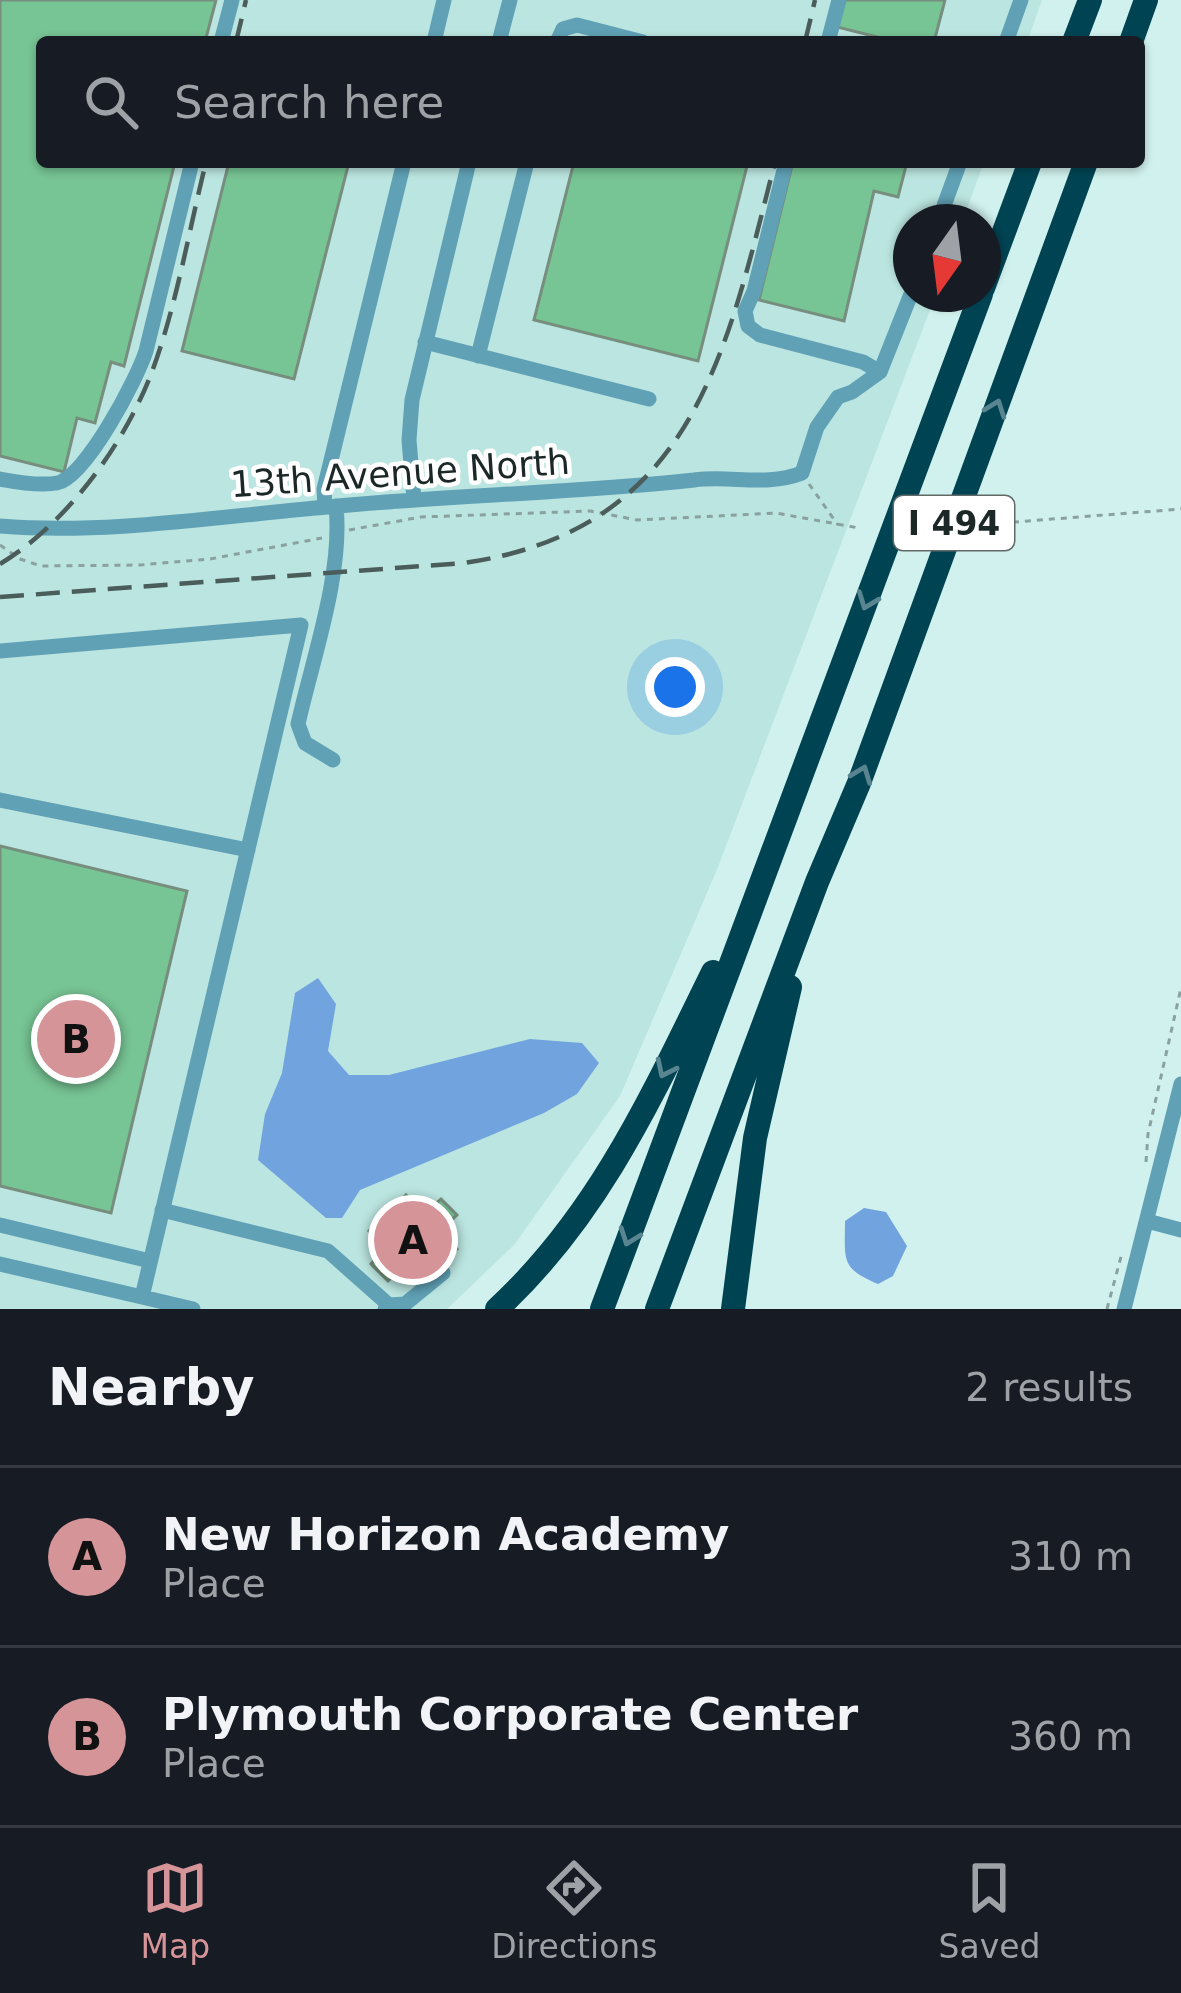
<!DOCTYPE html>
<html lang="en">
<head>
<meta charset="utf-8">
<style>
  body { margin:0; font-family:"DejaVu Sans",sans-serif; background:#242831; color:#f1f3f6 }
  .compass { position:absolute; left:893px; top:204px; width:108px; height:108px; border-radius:50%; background:#171b24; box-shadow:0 3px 9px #0004; rotate:194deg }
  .you { position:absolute; left:675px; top:687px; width:42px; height:42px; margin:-30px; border:9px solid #fff; border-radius:50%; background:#1a73e8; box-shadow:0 0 0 18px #1a73e833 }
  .badge { display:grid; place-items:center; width:78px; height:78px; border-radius:50%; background:#d49498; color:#111; font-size:39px; font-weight:700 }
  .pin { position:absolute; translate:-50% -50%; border:6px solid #fff; box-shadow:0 3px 12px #0006 }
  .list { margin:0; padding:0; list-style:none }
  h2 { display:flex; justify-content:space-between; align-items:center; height:156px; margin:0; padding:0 48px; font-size:51px }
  h2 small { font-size:39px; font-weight:400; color:#9ea1a6 }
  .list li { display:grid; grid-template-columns:78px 1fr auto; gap:36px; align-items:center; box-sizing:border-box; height:180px; padding:0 48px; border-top:3px solid #363941 }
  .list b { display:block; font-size:45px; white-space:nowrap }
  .list p { margin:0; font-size:39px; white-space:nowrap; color:#9ea1a6 }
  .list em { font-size:39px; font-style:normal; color:#9ea1a6 }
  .icon { flex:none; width:66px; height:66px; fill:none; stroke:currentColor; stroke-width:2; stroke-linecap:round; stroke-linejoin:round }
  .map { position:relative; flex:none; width:1181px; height:1309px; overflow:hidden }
  .search { position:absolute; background:#171b24; box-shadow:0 3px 9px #0004; left:36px; right:36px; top:36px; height:132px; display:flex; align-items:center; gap:30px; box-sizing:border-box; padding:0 42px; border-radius:12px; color:#9ea1a6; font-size:45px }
  .sheet { height:516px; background:#171b24 }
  nav { display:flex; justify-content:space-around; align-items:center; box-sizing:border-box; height:168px; border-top:3px solid #363941; background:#171b24; font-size:33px; color:#9ea1a6 }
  nav a { display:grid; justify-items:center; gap:6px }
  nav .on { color:#d49498 }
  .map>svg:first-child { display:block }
  .built { fill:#bbe5e0 }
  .water { fill:#71a4df }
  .building { fill:#77c494; stroke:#778e7f; stroke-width:3 }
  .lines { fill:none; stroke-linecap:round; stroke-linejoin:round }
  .path { stroke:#89a19f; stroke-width:3; stroke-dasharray:6 6; stroke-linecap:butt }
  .minor { stroke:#60a1b6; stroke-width:15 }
  .highway { stroke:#004454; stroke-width:24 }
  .rail { stroke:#4b5d5b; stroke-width:4.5; stroke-dasharray:24 12; stroke-linecap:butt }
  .oneway { stroke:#598590 }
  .labels { text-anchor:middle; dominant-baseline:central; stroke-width:9; stroke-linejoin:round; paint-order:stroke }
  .shield { fill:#fff; stroke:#606868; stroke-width:3 }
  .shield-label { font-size:33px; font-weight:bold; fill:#1c2827 }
  .street-label { font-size:36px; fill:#1c2827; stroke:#fff }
</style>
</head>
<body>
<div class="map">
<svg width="1181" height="1309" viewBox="0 0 1181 1309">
  <rect width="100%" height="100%" fill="#d0f1ed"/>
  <path class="built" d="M0 0H1042L1027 42H42V162H984L962 222H911V294H936L718 867 620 1096 514 1245 447 1309H0Z"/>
  <path class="water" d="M318 978 336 1004 328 1051 349 1075H389L530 1039 582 1043 599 1063 577 1094 544 1113 360 1190 342 1218H326L258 1160 265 1114 282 1073 295 993Z
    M864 1208 886 1212 907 1246 893 1276 878 1284C840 1268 845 1260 845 1221Z"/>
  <path class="building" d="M0 0H216L205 42H42V162H175L124 366 111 362 95 423 77 418 64 472 0 456Z
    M844 0H945L934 42H897L837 27Z
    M229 162H349L294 379 182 351Z
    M574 162H748L698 361 534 320Z
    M793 162H907L898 197 874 191 844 321 759 300Z
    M0 846 187 891 111 1213 0 1186Z
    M406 1195 424 1214 441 1199 457 1215 440 1231 457 1249 420 1284 403 1266 388 1281 371 1264 386 1248 369 1231Z"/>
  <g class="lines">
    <path class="path" d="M809 484 838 525
      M989 524 1181 509
      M349 530 421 517 590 511 637 520 776 513 859 528
      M0 545 20 559 41 566 140 565 210 559 322 538
      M1146 1162 1148 1134 1181 988
      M1107 1309 1122 1253"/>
    <path class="minor" d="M221 42 232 0
      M434 42 444 0
      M499 42 510 0
      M557 42 563 29 577 25 643 42
      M828 42 839 0
      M1006 42 1021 0
      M786 162 754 291 745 311 748 326 760 335 863 362 880 372
      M938 222 960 162
      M425 342 649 399
      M478 356 527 162
      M0 479C16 482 41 486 57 483 86 477 137 379 146 351L192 162
      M414 499 409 440 412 400 469 162
      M325 507 324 489 404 162
      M0 526C111 535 227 515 338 506 456 495 575 493 694 480 731 475 766 487 802 473L817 427 838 397 852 392 880 372 911 294
      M0 651 301 625 142 1297 0 1264
      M333 760 305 743 298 724C313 657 343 574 336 506
      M0 800 248 850
      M162 1210 328 1251 389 1305 385 1309
      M1147 1221 1181 1230
      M0 1225 150 1261
      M142 1297 193 1309
      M389 1305 405 1304 443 1273
      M1124 1309 1181 1084"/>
    <path class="highway" d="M1074 42 1090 0
      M1131 42 1146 0
      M983 288 1030 162
      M497 1309C599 1215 653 1094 713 972
      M602 1309 981 294
      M657 1309 817 882 859 783 1086 162
      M733 1309 755 1138 790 987"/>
    <path class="rail" d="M236 42 246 0
      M805 42 815 0
      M0 564C68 523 126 442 153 369 177 303 189 230 206 162
      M0 597 464 563C693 530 726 354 775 162"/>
  </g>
  <defs><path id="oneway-chevron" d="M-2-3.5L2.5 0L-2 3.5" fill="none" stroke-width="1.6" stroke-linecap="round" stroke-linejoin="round" transform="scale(3)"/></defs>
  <g class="oneway">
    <use href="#oneway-chevron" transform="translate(996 408) rotate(-70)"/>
    <use href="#oneway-chevron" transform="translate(867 601) rotate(111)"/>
    <use href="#oneway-chevron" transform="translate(862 774) rotate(-69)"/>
    <use href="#oneway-chevron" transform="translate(665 1069) rotate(116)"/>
    <use href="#oneway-chevron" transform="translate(629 1237) rotate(110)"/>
  </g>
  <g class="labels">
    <rect class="shield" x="894" y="496" width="120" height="54" rx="9"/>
    <g class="shield-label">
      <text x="954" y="523">I 494</text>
    </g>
    <g class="street-label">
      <text transform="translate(400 473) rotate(-4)">13th Avenue North</text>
    </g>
  </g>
</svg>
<svg class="compass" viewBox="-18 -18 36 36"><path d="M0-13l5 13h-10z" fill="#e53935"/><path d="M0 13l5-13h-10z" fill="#9ea1a6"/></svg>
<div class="you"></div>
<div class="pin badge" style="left:413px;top:1240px">A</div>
<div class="pin badge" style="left:76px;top:1039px">B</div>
<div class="search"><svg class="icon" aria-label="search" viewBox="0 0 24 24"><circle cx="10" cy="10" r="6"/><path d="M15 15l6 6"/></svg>Search here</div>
</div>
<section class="sheet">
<h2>Nearby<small>2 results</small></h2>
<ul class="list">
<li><span class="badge">A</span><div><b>New Horizon Academy</b><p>Place</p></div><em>310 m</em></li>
<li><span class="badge">B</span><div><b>Plymouth Corporate Center</b><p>Place</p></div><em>360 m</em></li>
</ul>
</section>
<nav>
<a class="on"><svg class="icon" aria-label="map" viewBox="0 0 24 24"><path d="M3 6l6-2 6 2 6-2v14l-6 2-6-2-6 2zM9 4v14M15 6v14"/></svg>Map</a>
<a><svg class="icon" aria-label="directions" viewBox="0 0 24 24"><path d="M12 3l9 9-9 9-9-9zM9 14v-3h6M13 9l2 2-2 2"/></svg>Directions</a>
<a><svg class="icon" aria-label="saved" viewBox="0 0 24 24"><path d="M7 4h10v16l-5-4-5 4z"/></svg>Saved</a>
</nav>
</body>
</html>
